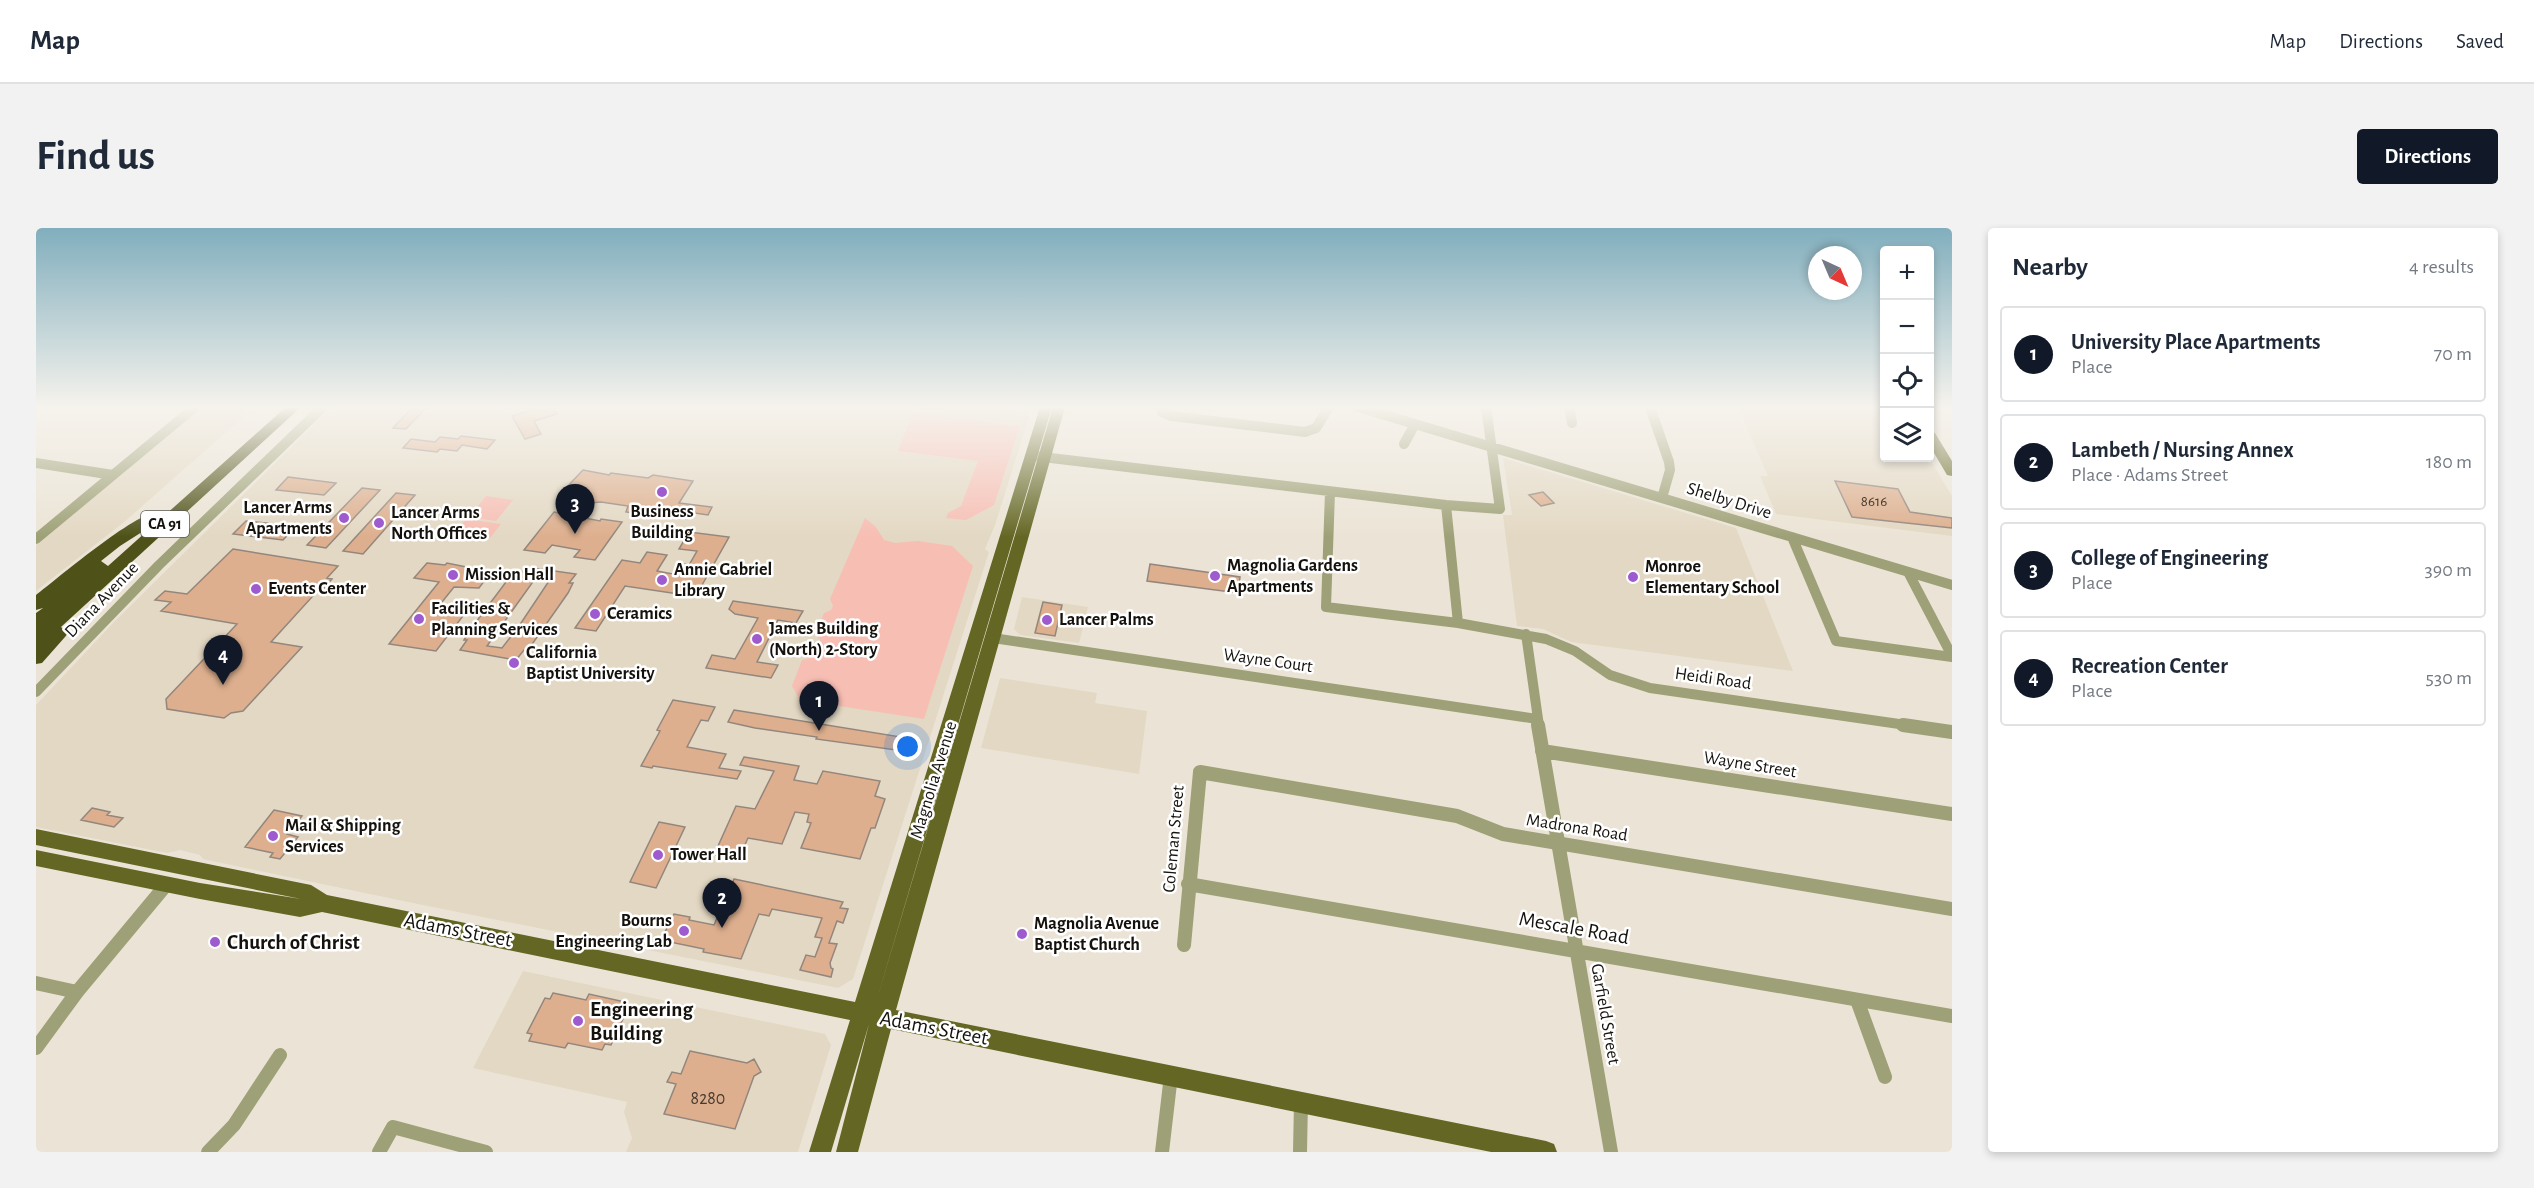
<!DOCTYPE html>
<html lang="en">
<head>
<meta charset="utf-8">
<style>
  body { margin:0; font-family:"Alegreya Sans",sans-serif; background:#f2f2f3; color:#1f2937 }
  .controls { position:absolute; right:18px; top:18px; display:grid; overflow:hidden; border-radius:6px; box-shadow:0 3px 9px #0003 }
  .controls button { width:54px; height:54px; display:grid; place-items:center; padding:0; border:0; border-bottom:2px solid #e0e1e3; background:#fff; color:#1f2937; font:30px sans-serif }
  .compass { position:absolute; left:1772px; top:18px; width:54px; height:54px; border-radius:50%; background:#fff; box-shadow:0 3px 9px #0003; rotate:136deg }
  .you { position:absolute; left:872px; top:519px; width:21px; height:21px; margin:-15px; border:4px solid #fff; border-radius:50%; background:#1a73e8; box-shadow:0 0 0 9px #1a73e833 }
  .badge { display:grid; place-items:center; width:39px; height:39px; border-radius:50%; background:#111827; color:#fff; font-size:20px; font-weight:700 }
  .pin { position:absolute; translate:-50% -50px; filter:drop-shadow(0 2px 3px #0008) }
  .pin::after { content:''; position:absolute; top:32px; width:21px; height:18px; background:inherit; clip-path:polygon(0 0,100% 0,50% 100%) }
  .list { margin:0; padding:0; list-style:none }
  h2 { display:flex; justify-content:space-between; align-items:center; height:78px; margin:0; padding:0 24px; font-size:26px }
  h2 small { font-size:20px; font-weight:400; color:#747a83 }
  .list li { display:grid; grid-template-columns:39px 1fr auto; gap:18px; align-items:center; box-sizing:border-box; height:96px; margin:0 12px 12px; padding:0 12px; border:2px solid #e0e1e3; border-radius:6px }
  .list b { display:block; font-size:22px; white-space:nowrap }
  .list p { margin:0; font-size:20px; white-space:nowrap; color:#747a83 }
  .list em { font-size:20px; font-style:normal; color:#747a83 }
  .icon { flex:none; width:33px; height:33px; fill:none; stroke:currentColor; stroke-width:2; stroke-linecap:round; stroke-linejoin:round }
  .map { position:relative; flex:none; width:1916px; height:924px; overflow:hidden; border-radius:6px }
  header { display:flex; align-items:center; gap:36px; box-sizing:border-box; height:84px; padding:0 30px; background:#fff; border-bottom:2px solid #e0e1e3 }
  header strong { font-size:28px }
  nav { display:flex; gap:33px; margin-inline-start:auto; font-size:21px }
  .intro { display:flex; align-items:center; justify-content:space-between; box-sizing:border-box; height:144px; padding:0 36px }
  h1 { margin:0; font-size:42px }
  .button { padding:15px 27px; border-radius:6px; background:#111827; color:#fff; font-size:21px; font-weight:700 }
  main { display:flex; gap:36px; padding:0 36px }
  aside { flex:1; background:#fff; border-radius:6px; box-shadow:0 3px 9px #0003 }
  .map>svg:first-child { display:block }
  .built { fill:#e3d8c3 }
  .green { fill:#f7beb4 }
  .building { fill:#ddaf8e; stroke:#93867d; stroke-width:1.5; fill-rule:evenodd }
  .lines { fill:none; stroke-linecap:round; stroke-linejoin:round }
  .minor-far1 { stroke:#9ea177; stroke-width:10 }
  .minor { stroke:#9ea177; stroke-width:14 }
  .major { fill:#646724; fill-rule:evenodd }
  .highway { fill:#4f5218; fill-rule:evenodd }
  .poi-dot { fill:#9e5acf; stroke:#fff; stroke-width:2 }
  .labels { text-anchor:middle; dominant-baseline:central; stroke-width:5; stroke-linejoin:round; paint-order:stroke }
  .number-label { font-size:15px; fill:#47392d }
  .shield { fill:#fff; stroke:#5b5956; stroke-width:1.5 }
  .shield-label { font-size:16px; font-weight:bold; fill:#15120d }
  .street-label { font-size:18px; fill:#15120d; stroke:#fff }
  .poi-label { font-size:18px; font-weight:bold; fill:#15120d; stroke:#fff; text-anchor:start }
  .near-number-label { font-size:18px; fill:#47392d }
  .near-street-label { font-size:21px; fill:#15120d; stroke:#fff }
  .near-poi-label { font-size:21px; font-weight:bold; fill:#15120d; stroke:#fff; text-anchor:start }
</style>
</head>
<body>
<header>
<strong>Map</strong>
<nav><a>Map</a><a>Directions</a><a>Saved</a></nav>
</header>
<div class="intro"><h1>Find us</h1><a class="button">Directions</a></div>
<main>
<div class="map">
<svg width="1916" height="924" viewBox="0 0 1916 924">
  <rect width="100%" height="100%" fill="#ebe4d6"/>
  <path class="built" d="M166 179H219L88 294 0 363V317Z
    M296 179H996L959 297 949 321 953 324 817 751 802 760 367 673 167 631 164 627 144 622 131 625 0 599V477L78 394Z
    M1702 179H1848V230H1893L1916 268V308L1740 286 1724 248H1732Z
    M1467 230 1700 300 1757 443 1535 414 1507 401 1481 398 1467 287H1476Z
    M986 369 1052 379 1043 415 984 407 978 401Z
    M964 450 1061 465 1059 475 1111 483 1103 546 945 520Z
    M487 743 789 806 795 817 762 924H590L596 910 588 884 591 874 437 840Z"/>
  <path class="green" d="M877 185 984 198 958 277 930 292 910 290 912 285 925 278 942 233 862 223Z
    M450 268 477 272 460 293 433 289Z
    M829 290 840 299 848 312 859 315 882 313 916 318 937 338 888 491 764 472 756 458 766 432 777 429 785 422 784 411 779 407 788 385 795 382 797 378 794 371Z
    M430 291 465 296 454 310 419 305Z"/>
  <path class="building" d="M377 179H391L370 201 357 200Z
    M505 179H517L521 186 498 193 505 206 489 211 476 188Z
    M425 208 459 212 451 221 426 217 421 223 404 221 401 224 367 220 375 211 399 214 404 209 422 211Z
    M547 242 573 247 575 245 612 250 617 247 657 253 643 275 676 279 672 287 638 282 633 290 590 284 592 278 565 274 553 275 546 274 545 271 528 269 532 264 527 263Z
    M252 249 300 255 288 267 240 262Z
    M1799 253 1862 261 1874 284 1916 290V300L1816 289Z
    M326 260 344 262 290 320 271 317Z
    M1507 264 1518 275 1505 278 1493 267Z
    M360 265 379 267 327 326 307 323Z
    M518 284 564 293 565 291 586 294 559 332 538 329 544 322 516 317 509 325 488 322Z
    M210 293 260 298 247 312 197 306Z
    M653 304 693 309 661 366 656 368 589 358 560 403 539 400 586 332 604 335 611 324 631 327 621 343 642 347 649 336 653 337 661 323 643 321Z
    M197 321 302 338 291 350 296 351 288 360 285 359 235 414 266 419 207 483 195 485 188 490 131 481 130 471 201 396 125 383 135 374 119 372 129 363 151 366Z
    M391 335 409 337 411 335 455 344 443 360 418 359 402 379 430 384 400 423 353 416 403 354 378 350Z
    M1114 336 1204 349 1202 365 1111 353Z
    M490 339 540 346 533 355H537L532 365 492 422H488L480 432 424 422 431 412H428L434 402 473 350 477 346 484 347ZM501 348 515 350 483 398 466 420 451 418Z
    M697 373 767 383 760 395 742 392 721 434 742 437 735 450 670 440 676 427 699 431 722 390 699 386 693 381Z
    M1007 374 1026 377 1019 408 999 405Z
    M637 472 679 479 672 493 665 492 651 519 690 526 683 540 705 543 701 551 617 538 616 540 605 538 624 503 621 502Z
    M698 482 871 510 867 523 780 511 781 509 719 500 692 494Z
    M708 529 763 538 758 552 781 556 787 543 844 553 839 568 849 571 839 600H835L824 631 765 620 775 595 771 594 773 586 759 584 746 616 712 610 702 632 678 627 700 578 719 581 738 543 704 537Z
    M56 580 74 584 71 587 87 590 78 599 45 592Z
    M238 582 266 588 251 606 262 609 244 631 234 629 237 625 209 619Z
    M623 594 649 599 620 660 594 654Z
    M698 651 807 674 804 680 812 681 807 695 801 693 793 715 801 716 794 735 795 740 797 741 795 749 764 742 770 727 779 729 786 710 779 709 786 690 736 681 733 688 723 686 705 731 667 724 668 721 634 714 635 712 626 710 638 686 654 689 653 692 678 697Z
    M517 765 550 772 553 766 589 774 586 779 592 780 575 817 569 816 566 822 532 815 529 820 493 813 496 806 491 805 509 770 514 771Z
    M654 823 711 835 718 831 725 844 718 848 699 901 628 886 640 856 631 854 636 844 645 846Z"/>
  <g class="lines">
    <path class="minor-far1" d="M1127 179 1126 184 1135 188 1269 204 1280 200 1293 179
      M1322 179 1916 357
      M1533 179 1536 195
      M1614 179 1633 234 1634 242 1626 270
      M1368 216 1379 196
      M998 228 1410 277 1464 281 1450 179
      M0 235 77 247
      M1294 264 1290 379 1422 395
      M1410 277 1422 395 1510 411 1539 423 1574 447 1614 460 1877 498
      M1756 309 1800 413 1916 429
      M0 311 159 179
      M1872 344 1916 428
      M1490 406 1503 498
      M957 410 1501 491
      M0 464 123 337 287 179"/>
    <path class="minor" d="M1502 497 1575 924
      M1867 497 1916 504
      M1506 523 1916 586
      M1152 656 1916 788
      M1148 717 1164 544 1421 588 1467 606 1916 681
      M0 755 41 764
      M1821 772 1849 849
      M0 820 41 764 130 657
      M172 924 198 897 244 827
      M343 924 357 899 450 924
      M1126 924 1135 847
      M1264 924 1265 873"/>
    <path class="major" d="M1004 179H1016L839 778 1017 179H1029L860 782 1510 913 1518 916 1521 924H1455L855 801 822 924H800L833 796 795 924H773L814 792 286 684 264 689 164 671 0 638V622L164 655 265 671 0 617V601L275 657 291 667 819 774Z
      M1894 204 1899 205 1916 233V248L1911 247 1894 218Z"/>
    <path class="highway" d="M250 179H265L25 399 32 405 29 409 6 435 0 436V385L7 380 0 382V367C20 352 105 279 125 284L128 288ZM120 295 72 338 65 333 84 318Z"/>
  </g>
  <linearGradient id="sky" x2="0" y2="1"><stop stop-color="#81aebd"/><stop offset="0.58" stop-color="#f6f3ed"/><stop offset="1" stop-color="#f6f3ed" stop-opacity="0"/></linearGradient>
  <rect width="1916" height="309" fill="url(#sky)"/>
  <g class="poi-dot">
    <circle cx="626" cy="264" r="6"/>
    <circle cx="308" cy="290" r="6"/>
    <circle cx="343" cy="295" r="6"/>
    <circle cx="417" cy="347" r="6"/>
    <circle cx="1179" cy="348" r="6"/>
    <circle cx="1597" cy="349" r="6"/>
    <circle cx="626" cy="352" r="6"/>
    <circle cx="220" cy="361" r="6"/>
    <circle cx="559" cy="386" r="6"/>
    <circle cx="383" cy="391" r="6"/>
    <circle cx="1011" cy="392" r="6"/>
    <circle cx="721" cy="411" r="6"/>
    <circle cx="478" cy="435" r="6"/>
    <circle cx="237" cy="608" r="6"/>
    <circle cx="622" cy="627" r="6"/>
    <circle cx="648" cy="703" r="6"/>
    <circle cx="986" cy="706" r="6"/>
    <circle cx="179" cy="714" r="6"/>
    <circle cx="542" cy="793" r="6"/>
  </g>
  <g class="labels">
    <g class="number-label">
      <text x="1838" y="273">8616</text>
    </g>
    <rect class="shield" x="105" y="283" width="48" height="26" rx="4.5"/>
    <g class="shield-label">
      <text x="129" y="296">CA 91</text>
    </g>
    <g class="street-label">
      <text transform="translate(1693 273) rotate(17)">Shelby Drive</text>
      <text transform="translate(66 372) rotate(-46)">Diana Avenue</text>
      <text transform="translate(1232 433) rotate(8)">Wayne Court</text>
      <text transform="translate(1677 451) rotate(8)">Heidi Road</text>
      <text transform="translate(1714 537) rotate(9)">Wayne Street</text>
      <text transform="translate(898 552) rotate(-73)">Magnolia Avenue</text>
      <text transform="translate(1541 600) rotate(9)">Madrona Road</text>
      <text transform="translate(1138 611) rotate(-85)">Coleman Street</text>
      <text transform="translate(1569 786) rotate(80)">Garfield Street</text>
    </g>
    <g class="poi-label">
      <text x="296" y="280" text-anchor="end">Lancer Arms<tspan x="296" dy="21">Apartments</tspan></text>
      <text x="626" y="284" text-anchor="middle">Business<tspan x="626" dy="21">Building</tspan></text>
      <text x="355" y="285">Lancer Arms<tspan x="355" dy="21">North Offices</tspan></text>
      <text x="1191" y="338">Magnolia Gardens<tspan x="1191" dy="21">Apartments</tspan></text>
      <text x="1609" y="339">Monroe<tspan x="1609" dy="21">Elementary School</tspan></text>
      <text x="638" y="342">Annie Gabriel<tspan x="638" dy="21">Library</tspan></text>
      <text x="429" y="347">Mission Hall</text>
      <text x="232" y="361">Events Center</text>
      <text x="395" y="381">Facilities &amp;<tspan x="395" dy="21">Planning Services</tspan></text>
      <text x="571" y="386">Ceramics</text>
      <text x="1023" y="392">Lancer Palms</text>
      <text x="733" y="401">James Building<tspan x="733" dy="21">(North) 2-Story</tspan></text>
      <text x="490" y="425">California<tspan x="490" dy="21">Baptist University</tspan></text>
      <text x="249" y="598">Mail &amp; Shipping<tspan x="249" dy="21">Services</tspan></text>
      <text x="634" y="627">Tower Hall</text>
      <text x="636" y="693" text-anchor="end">Bourns<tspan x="636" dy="21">Engineering Lab</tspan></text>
      <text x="998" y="696">Magnolia Avenue<tspan x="998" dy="21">Baptist Church</tspan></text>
    </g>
    <g class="near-number-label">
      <text x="672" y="871">8280</text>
    </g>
    <g class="near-street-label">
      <text transform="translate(1538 700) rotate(10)">Mescale Road</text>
      <text transform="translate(422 702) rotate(11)">Adams Street</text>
      <text transform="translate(898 800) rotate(11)">Adams Street</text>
    </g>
    <g class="near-poi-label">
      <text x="191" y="714">Church of Christ</text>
      <text x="554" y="781">Engineering<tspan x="554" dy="24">Building</tspan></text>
    </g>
  </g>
</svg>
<div class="controls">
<button>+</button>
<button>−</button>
<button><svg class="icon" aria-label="locate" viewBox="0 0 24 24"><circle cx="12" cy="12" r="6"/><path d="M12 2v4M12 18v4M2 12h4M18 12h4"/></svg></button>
<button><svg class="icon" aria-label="layers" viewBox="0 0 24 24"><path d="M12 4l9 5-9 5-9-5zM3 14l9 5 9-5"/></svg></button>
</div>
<svg class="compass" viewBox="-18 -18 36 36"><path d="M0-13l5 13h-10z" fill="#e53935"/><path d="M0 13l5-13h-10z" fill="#747a83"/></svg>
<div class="you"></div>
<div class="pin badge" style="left:783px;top:503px">1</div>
<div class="pin badge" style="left:686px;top:700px">2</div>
<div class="pin badge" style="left:539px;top:306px">3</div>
<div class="pin badge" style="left:187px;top:457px">4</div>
</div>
<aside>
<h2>Nearby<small>4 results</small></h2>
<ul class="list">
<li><span class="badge">1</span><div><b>University Place Apartments</b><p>Place</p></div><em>70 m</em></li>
<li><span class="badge">2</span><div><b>Lambeth / Nursing Annex</b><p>Place · Adams Street</p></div><em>180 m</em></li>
<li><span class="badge">3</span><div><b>College of Engineering</b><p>Place</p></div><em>390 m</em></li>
<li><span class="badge">4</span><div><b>Recreation Center</b><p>Place</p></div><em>530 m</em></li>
</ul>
</aside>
</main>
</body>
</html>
